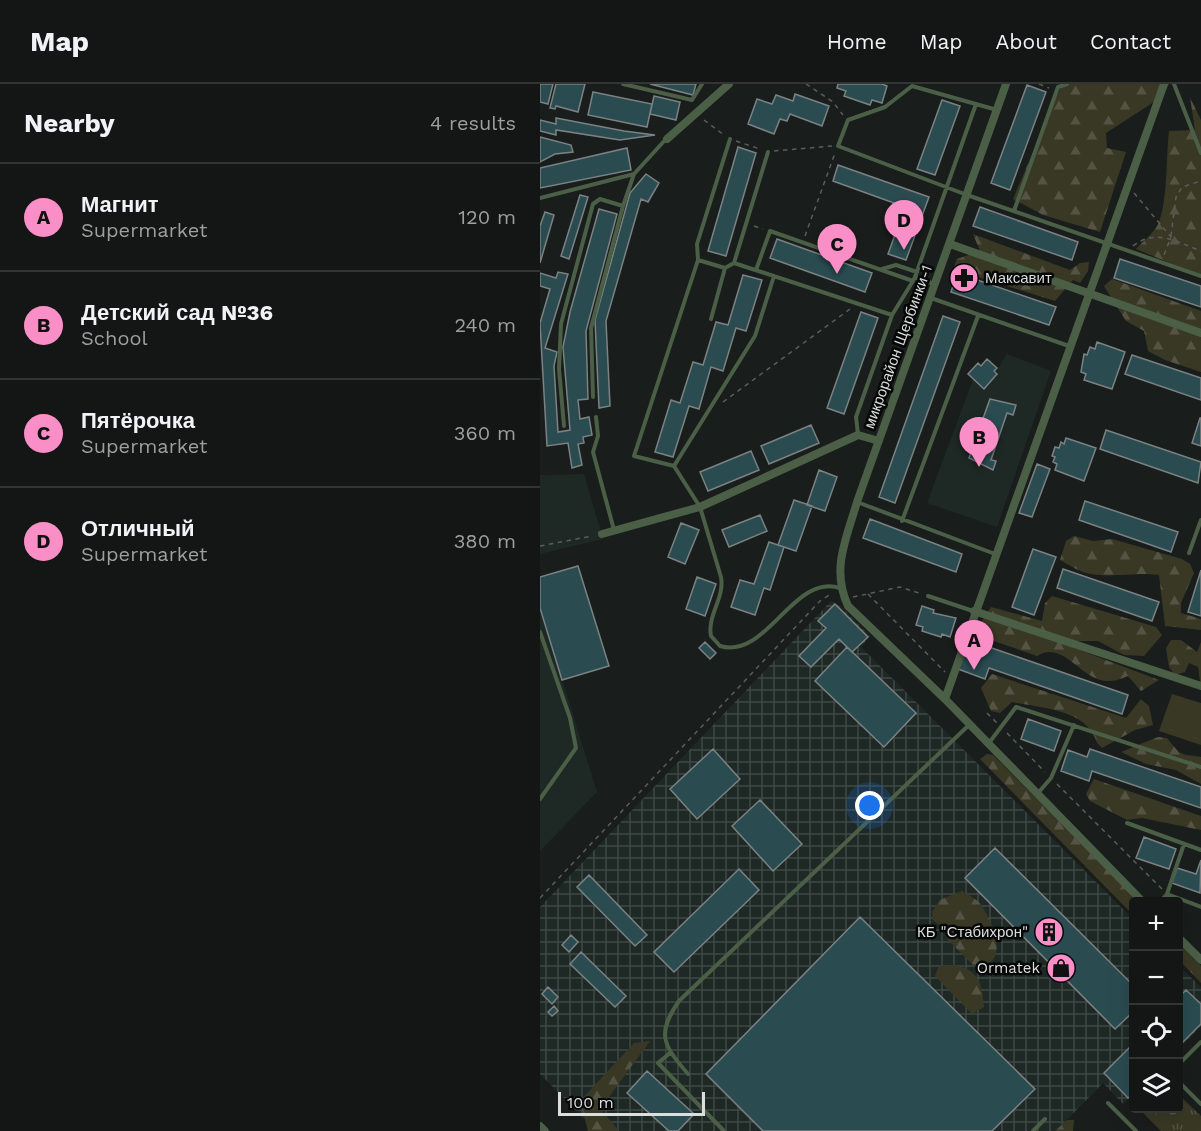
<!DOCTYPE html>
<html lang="en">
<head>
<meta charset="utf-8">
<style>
  body { margin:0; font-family:"Work Sans",sans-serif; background:#202322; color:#f1f3f6 }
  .controls { position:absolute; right:18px; bottom:18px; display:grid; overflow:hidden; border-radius:6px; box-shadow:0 6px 24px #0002 }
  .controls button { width:54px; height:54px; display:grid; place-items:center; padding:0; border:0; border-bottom:2px solid #323534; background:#131615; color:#f1f3f6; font:30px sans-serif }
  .scale { position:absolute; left:18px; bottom:15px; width:147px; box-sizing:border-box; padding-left:6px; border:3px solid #dbdedd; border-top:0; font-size:16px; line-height:21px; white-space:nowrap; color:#dbdedd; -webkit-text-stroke:4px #060707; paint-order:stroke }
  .you { position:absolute; left:330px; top:722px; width:21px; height:21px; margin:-15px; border:4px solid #fff; border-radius:50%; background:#1a73e8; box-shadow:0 0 0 9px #1a73e833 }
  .badge { display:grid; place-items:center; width:39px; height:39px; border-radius:50%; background:#fa8fc7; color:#111; font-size:20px; font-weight:700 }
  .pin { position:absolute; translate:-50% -50px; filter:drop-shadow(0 2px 3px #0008) }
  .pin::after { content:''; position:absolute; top:32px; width:21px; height:18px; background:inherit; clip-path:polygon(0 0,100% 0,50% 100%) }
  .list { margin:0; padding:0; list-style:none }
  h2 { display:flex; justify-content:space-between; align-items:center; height:78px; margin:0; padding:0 24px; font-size:26px }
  h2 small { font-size:20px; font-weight:400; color:#9d9fa0 }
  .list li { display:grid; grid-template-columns:39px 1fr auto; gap:18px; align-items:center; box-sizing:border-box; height:108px; padding:0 24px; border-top:2px solid #323534 }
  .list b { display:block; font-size:22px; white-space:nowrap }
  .list p { margin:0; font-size:20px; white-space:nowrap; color:#9d9fa0 }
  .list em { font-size:20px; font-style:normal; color:#9d9fa0 }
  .icon { flex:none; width:33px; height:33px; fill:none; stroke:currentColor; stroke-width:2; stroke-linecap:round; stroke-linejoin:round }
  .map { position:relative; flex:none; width:661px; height:1047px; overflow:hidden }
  header { display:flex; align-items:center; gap:36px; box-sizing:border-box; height:84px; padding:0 30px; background:#131615; border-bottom:2px solid #323534 }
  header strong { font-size:28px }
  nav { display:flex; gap:33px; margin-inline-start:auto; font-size:21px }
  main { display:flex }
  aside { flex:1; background:#131615 }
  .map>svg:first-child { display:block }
  .built { fill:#1e2926 }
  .industrial { fill:url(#industrial-grid) }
  .grass { fill:url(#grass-tufts) }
  .forest { fill:url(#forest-firs) }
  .pitch { fill:#393825 }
  .building { fill:#2a4c51; stroke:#7c8182; stroke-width:1.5 }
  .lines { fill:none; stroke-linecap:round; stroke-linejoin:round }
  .path { stroke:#5a5d5c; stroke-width:1.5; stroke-dasharray:4.5 4.5; stroke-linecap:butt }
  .lane { stroke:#4b5f47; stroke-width:4 }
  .street { stroke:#4b5f47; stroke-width:8 }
  .labels { text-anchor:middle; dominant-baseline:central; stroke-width:5; stroke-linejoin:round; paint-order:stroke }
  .poi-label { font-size:15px; fill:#dbdedd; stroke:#060707; text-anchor:end }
  .street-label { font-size:15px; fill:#dbdedd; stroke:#060707 }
</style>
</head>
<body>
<header>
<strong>Map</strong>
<nav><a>Home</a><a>Map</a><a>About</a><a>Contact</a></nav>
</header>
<main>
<aside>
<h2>Nearby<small>4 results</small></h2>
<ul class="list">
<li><span class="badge">A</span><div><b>Магнит</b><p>Supermarket</p></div><em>120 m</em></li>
<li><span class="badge">B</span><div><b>Детский сад №36</b><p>School</p></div><em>240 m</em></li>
<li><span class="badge">C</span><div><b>Пятёрочка</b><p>Supermarket</p></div><em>360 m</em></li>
<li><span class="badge">D</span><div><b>Отличный</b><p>Supermarket</p></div><em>380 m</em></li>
</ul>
</aside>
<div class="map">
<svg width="661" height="1047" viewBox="0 0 661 1047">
  <defs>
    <pattern id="industrial-grid" width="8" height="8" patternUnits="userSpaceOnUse" patternTransform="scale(1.5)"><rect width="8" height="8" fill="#1e2926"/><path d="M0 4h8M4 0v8" fill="none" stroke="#3e4845"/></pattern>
    <pattern id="grass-tufts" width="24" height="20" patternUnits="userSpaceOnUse" patternTransform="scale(1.5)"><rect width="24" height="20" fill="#393825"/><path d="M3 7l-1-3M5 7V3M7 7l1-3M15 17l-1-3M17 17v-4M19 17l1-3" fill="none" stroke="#555444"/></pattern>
    <pattern id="forest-firs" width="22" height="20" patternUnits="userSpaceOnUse" patternTransform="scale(1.5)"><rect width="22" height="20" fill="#393825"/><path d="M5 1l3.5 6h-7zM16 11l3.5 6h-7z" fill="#555444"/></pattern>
  </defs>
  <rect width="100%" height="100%" fill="#191d1c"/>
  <path class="built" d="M467 270 511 287 457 443 387 419 433 295 444 305 457 291 455 289Z
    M44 390 63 455 0 470V391Z
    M0 524 57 708 0 767Z"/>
  <path class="industrial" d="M291 517 301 523 330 552 321 563 593 835V1010L583 1020 563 999 516 1047H56L0 990V823Z
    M638 881 661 903V942L639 965Z"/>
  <path class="grass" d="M639 1011 661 1032V1047H621L601 1027 603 1025 638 1024Z"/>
  <path class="forest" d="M522 0H629L623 12 566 49 567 64 586 68 560 148 503 131 473 115Z
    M650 13 661 36V192L596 165C602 158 610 152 616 144 628 126 626 70 629 47L655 46Z
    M433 150 530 186 540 179 549 178 548 187 540 199 533 196 515 217 416 186 414 183 417 175 440 167Z
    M572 195 661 227V288L625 276 608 267 604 247 586 237 564 202Z
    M534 452 553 457 572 455 642 475 650 480 654 489 641 519V529L661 535V546L625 542 619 491C596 488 574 494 551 490 541 489 529 481 520 476L526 457Z
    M512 512 616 543 622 551 604 572 584 571 558 557H538L534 564 619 596 601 607 588 592C583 594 576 597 570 597 541 599 525 555 497 572L454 557 439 541 451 523 502 537 505 519Z
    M631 556H641L657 568 661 558V604L658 583 649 579 645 588 635 591 629 583 626 564Z
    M452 590 586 634 601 615 609 622 613 641 595 646 562 664C555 658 556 654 552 648 537 625 496 623 472 618L460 629 451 627 441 604Z
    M618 653 627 654C643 674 639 669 661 673V700L636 686 606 680 581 668Z
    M447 670 453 671 598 817 594 818 593 831 440 675Z
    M554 695 661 732V746L602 734 587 736 550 717 546 710Z
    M422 807C428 811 437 815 441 821 454 839 471 883 435 883L408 856 403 844 393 836 392 828 400 816Z
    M639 859 661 882V899L639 876Z
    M414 881C439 886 442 899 444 923L432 930 395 892 399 882Z
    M110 957 60 1025 79 1047H48L40 1017 94 959Z
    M614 1025H638L633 1035H619Z
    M527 1036H534L533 1047H515Z"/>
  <path class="pitch" d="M632 610 661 619V661L619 647Z"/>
  <path class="building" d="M0 0H13L8 20 0 18Z
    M16 0H45L38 28 16 22 15 25 10 24Z
    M110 0H156L153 11Z
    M298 0H342L347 2 342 19 332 16 330 21 304 12 306 7 297 4Z
    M487 1 506 8 470 106 451 99Z
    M53 8 112 20 107 43 48 31Z
    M255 10 289 22 282 42 250 30 247 37 240 35 234 50 208 40 217 15 232 20 236 11 253 17Z
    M114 12 140 18 136 36 110 30Z
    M402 16 420 22 395 91 377 85Z
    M16 34 84 47 115 51 80 56 16 46V51L0 47V36L16 40Z
    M0 53 31 61 33 68 15 70 0 78Z
    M198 63 216 69 186 172 168 167Z
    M87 64 91 86 0 104V84Z
    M298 81 389 113 366 176 348 170 365 123 293 97Z
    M106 90 119 99 108 118 101 115 66 237 70 322 59 324 55 236 90 109Z
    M40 111 48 113 29 175 21 172Z
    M440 123 538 158 532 176 433 142Z
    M59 125 77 130 46 247 48 315 38 316 40 335 49 333 52 351 43 353 44 359 38 360 42 381 32 384 28 359 7 362 0 239 10 205 0 202V189L16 194 18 188 28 190 5 264 17 268 14 282 18 348 30 346 23 263 30 228Z
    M5 128 14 131 0 179V142Z
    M237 155 332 189 325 208 230 174Z
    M580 175 661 202V223L574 194Z
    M417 189 516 223 509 241 411 208Z
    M203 191 222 196 206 247 196 244 183 287 171 283 159 325 149 322 133 373 115 368 131 316 140 319 153 278 163 281 176 238 188 241Z
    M321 228 338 234 304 330 287 324Z
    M403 232 420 238 355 419 339 413Z
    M557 258 585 268 572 305 544 296 546 290 541 288 544 270 547 271 550 263 555 265Z
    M592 271 661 294V316L585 290Z
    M447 275 457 284 454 287 457 290 444 305 428 290 438 279 441 282Z
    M450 315 476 321 473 331 467 329 451 376 456 377 453 386 429 374Z
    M660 334H661V362L652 359Z
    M271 341 279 359 229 380 221 362Z
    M566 346 661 378 658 399 560 365Z
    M526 354 556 364 544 397 515 386 517 380 513 378 515 373 512 372 515 363 519 364 521 358 524 360Z
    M211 367 219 386 168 407 160 388Z
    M497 380 510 385 492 433 479 429Z
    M279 386 297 393 285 427 267 421Z
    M254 416 272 422 256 467 238 461Z
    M545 417 638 448 631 468 539 436Z
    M220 431 227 447 189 463 182 446Z
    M330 435 422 470 416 488 323 454Z
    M141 439 159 446 145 480 128 473Z
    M229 458 244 463 230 506 224 504 215 531 191 523 200 496 214 500Z
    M493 465 516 473 494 531 472 523Z
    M38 482 69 582 22 596 0 524V493Z
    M523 485 619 518 612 537 517 504Z
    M661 486V532L648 528Z
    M157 493 176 500 165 532 146 525Z
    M295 520 328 553 312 568 299 555 271 583 259 572 286 544 278 537Z
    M382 522 394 526 393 529 416 534 410 553 402 550 401 553 382 547 383 543 376 541Z
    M165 558 176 569 170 575 159 564Z
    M446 562 588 611 582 630 449 584 445 595 418 585 425 563 444 570Z
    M307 563 376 629 344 663 275 597Z
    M488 635 521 647 514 667 481 655Z
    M173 665 200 695 157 735 130 705Z
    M550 665 661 703V724L552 687 549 697 521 687 528 666 547 673Z
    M220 716 262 760 233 787 192 742Z
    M604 753 636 765 629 785 596 774Z
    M455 764 594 902V927L575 945 425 794Z
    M661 776 660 809 632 799 637 784 656 790Z
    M199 785 219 806 134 888 114 868Z
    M49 791 107 851 95 862 37 803Z
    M320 833 495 1005 452 1047H223L166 990Z
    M31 851 38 858 29 868 22 861Z
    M41 868 86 912 75 923 30 880Z
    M8 903 18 913 12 920 2 910Z
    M646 906 661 920V940L638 963V914Z
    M14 922 18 927 12 932 8 928Z
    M594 959V1009L588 1014 564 989Z
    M107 987 154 1030 138 1047H129L87 1009Z"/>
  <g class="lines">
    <path class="path" d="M266 0 293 18 303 31
      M499 0 509 4
      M164 36 184 51
      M196 57 220 65
      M234 67 292 62
      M594 109 631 153 624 171
      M214 142 223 145
      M265 152 295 69
      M631 152 636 113 642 103 661 97
      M593 162C616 144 637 158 661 167
      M183 318 310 225
      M0 462 52 452
      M328 510 405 588
      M313 513 360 503 382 510
      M447 629 457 639
      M467 649 505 688
      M517 700 622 805
      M0 814 280 517 289 511"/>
    <path class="lane" d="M83 0 152 16 162 0
      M634 0 661 69
      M457 26 372 2 345 23 308 36 298 62 427 111 661 192
      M190 55 157 160 158 176 185 184 194 179 352 231
      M0 114 94 90 126 55
      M474 127 518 3 527 0
      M194 179 228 68
      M342 185 356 181 377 188
      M216 186 230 147 373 197 375 193
      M234 192 215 252 134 382 160 423 181 493C185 514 167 531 171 552L180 562C227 576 253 489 300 504
      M394 200 375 193 436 20
      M391 214 529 262
      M171 235 185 184
      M53 313 51 244 83 122
      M56 333 58 352 53 368 74 446
      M24 342 19 285 21 240 53 120 60 115 83 122 94 90
      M318 350 316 333 352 231 373 197
      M134 382 94 372 158 176
      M317 418 455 470
      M362 437 438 232
      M649 469 661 436
      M388 512 433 527
      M0 548 30 634 36 664 0 715
      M449 659 476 623 661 683
      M498 709 511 694 534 641
      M587 739 661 766
      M627 810 644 760
      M620 818 627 810 661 823
      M130 969 118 979 184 1047
      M638 981 661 958
      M148 990C123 961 116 950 139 917L429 641
      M638 997 661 1020
      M568 1019 596 1047
      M593 1025 594 1024
      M493 1047 505 1035"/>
    <path class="street" d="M466 0 317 418C306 456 291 485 308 522L405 615 603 818
      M127 55 189 0
      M410 160 661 249
      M62 450 160 423 318 351 339 357
      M434 527 661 602
      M405 615 624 0
      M638 853 661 876
      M0 1042 5 1047"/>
  </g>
  <defs>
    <g id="pharmacy-disc" transform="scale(1.5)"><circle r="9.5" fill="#fa8fc7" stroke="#060707"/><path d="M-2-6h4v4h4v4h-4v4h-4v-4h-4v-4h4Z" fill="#111"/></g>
    <g id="building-disc" transform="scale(1.5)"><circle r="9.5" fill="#fa8fc7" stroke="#060707"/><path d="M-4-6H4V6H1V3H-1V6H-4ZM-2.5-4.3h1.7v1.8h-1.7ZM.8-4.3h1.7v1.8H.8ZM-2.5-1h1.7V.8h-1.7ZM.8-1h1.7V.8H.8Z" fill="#111"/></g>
    <g id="shop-disc" transform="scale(1.5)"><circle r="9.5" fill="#fa8fc7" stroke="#060707"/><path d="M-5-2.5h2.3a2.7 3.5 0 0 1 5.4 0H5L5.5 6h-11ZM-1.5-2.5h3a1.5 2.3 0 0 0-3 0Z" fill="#111"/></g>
  </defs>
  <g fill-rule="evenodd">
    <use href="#pharmacy-disc" x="424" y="194"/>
    <use href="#building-disc" x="509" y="848"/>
    <use href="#shop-disc" x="521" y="884"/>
  </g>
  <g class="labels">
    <g class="poi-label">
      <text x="445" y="194" text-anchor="start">Максавит</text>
      <text x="488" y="848">КБ "Стабихрон"</text>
      <text x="500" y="884">Ormatek</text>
    </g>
    <g class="street-label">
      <text transform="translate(358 263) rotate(-70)">микрорайон Щербинки-1</text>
    </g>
  </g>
</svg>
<div class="controls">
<button>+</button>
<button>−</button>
<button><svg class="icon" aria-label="locate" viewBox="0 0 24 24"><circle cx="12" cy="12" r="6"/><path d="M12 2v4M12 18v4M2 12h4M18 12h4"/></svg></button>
<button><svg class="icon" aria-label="layers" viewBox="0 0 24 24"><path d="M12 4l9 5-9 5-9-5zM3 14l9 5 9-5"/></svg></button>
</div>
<div class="scale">100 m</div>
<div class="you"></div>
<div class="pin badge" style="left:434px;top:586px">A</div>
<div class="pin badge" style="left:439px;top:383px">B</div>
<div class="pin badge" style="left:297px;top:190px">C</div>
<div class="pin badge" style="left:364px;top:166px">D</div>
</div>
</main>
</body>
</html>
